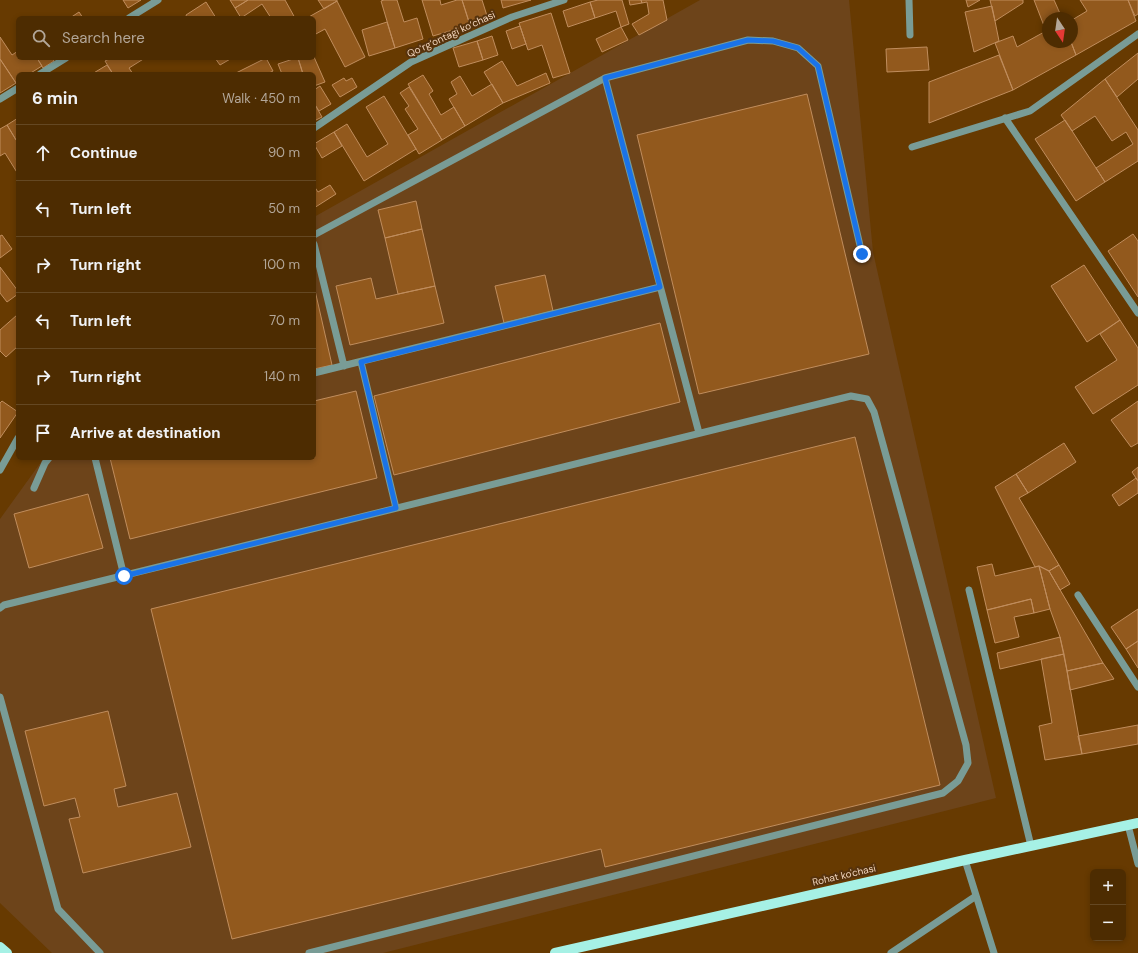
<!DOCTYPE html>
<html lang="en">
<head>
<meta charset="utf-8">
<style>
  body { margin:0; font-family:"DM Sans",sans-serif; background:#573810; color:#f1f3f6 }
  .controls { position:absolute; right:12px; bottom:12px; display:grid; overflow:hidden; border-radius:6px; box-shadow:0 2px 6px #0003 }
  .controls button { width:36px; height:36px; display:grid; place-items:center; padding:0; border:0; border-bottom:1px solid #644823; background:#4d2c01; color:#f1f3f6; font:20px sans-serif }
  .compass { position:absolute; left:1042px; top:12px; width:36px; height:36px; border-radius:50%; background:#4d2c01; box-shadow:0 2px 6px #0003; rotate:167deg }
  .stop { position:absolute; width:12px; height:12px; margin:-9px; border:3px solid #1a73e8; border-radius:50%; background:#fff }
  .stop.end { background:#1a73e8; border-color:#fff; box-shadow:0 1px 4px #0008 }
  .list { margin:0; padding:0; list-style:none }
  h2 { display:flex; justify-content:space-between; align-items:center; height:52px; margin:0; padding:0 16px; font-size:17px }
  h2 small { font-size:13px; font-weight:400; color:#b3a799 }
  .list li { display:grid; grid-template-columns:26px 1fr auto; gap:12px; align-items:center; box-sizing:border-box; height:56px; padding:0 16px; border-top:1px solid #644823 }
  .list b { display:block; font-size:15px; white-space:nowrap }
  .list em { font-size:13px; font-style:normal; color:#b3a799 }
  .icon { flex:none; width:22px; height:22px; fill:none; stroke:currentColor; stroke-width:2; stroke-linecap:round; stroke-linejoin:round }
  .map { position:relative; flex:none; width:1138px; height:953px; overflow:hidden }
  .search { position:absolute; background:#4d2c01; box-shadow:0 2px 6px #0003; left:16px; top:16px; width:300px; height:44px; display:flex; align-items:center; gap:10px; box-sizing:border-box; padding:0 14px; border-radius:6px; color:#b3a799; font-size:15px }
  .panel { position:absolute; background:#4d2c01; box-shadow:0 2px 6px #0003; left:16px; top:72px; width:300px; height:388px; border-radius:6px }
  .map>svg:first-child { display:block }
  .built { fill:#6d441a }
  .building { fill:#92591d; stroke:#c08d5d }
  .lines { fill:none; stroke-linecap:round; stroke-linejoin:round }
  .minor { stroke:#799c96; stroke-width:7 }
  .major { stroke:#a6f1e5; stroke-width:10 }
  .route { stroke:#1a73e8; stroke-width:5 }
  .labels { text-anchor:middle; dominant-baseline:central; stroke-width:4; stroke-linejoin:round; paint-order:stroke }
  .street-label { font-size:10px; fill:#f0d4bc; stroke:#56320c }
</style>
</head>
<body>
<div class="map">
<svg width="1138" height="953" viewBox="0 0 1138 953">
  <rect width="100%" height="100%" fill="#673a01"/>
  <path class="built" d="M700 0H849L873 252 996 798 383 953H52L0 903V519L44 458H314V217Z"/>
  <path class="building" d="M123 0H141L128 8Z
    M230 0H248L235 8Z
    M248 0H285L295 18H271L262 4 241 18 235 8Z
    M318 0H337V1L324 9Z
    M384 0H397L404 22 417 18 423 39 395 48 381 1Z
    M422 0H440L441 5 457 0H462L470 25 433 36Z
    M462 0H482L488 19 470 25Z
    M501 0H531L503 8Z
    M598 0H622L629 24 621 27 616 11 595 18 590 2Z
    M629 0H641L642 3 630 5Z
    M641 0H663L667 20 639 35 632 24 649 14 647 2 642 3Z
    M966 0H980L968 7Z
    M990 0H1023V3L995 21Z
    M1034 0H1054L1062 18H1048V42H1071L1076 55 1013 90 995 43 1013 36 1017 47 1046 31Z
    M1080 0H1128L1136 21 1076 55 1071 42H1072V20L1087 11Z
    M1128 0H1138V14L1135 16Z
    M337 1 365 57 345 67 325 29 314 35V18H307Z
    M206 2 216 18H187L186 15Z
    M590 2 595 18 568 27 563 11Z
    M992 6 999 41 974 52 965 12Z
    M79 12 83 18H70Z
    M551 13 570 73 553 78 542 45 528 50 519 23Z
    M387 22 395 48 369 56 362 30Z
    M520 26 526 44 512 49 506 31Z
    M621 27 628 40 602 52 596 39Z
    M492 36 498 55 483 60 477 41Z
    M0 37 12 55 18 51V58H37L42 66 29 74H18V81L16 83 0 59Z
    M477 41 483 60 459 67 453 48Z
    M927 47 929 70 887 72 886 49Z
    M1138 53V79L1117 97 1105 79Z
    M999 55 1013 90 929 123V82Z
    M314 57 325 82 314 86V74H303L298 58Z
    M37 58H52L54 61 43 68Z
    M111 58H145L129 68 133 74H113L105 61Z
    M215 58H232L220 65Z
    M266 58 273 71 267 74H234Z
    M296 58H298L303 74H282L278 64Z
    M0 59 16 83 0 93Z
    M502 61 517 86 546 73 550 83 503 103 484 72Z
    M107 65 113 74H92Z
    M423 75 433 91 429 94 441 115 454 107 465 126 442 140 408 84Z
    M460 76 472 96 492 84 503 103 465 126 449 99 457 94 451 82Z
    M344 78 346 81 352 78 357 87 340 97 332 85Z
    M1105 79 1138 130V161L1105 182 1096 168 1133 144 1126 132 1112 141 1095 116 1072 131 1061 115Z
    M320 86 331 104 319 111 314 103V90Z
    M409 87 442 140 419 154 408 135 418 129 405 109 409 106 400 93Z
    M807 94 869 354 699 394 637 135Z
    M384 96 416 149 364 181 334 132 347 124 367 157 388 144 366 107Z
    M314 103 322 117 314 121Z
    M18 118V139L16 140 7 125Z
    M1065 120 1105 182 1076 201 1035 139Z
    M7 125 18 143V174L5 153 0 156V129Z
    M334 132 342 146 322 158 314 144Z
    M330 185 336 194 314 208V186L318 192Z
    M416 201 422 229 385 238 378 210Z
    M422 229 435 286 398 294 385 238Z
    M1133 234 1138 241V297L1108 251Z
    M2 235 12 249 0 258V236Z
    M1084 265 1120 320 1087 342 1051 286Z
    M0 267 18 291V294L7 302 0 293Z
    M545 275 553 311 504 323 495 286Z
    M371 278 376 299 435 286 444 323 350 345 336 286Z
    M314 286 332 365 314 369Z
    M17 315 18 317V346L6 357 0 351V330Z
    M1120 320 1138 348V385L1093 414 1075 387 1117 360 1100 334Z
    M660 323 680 402 394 475 374 396Z
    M356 391 377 478 130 539 110 458H314V401Z
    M2 401 18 412 0 438V403Z
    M1138 401V443L1131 447 1111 420Z
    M855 437 940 785 605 867 601 849 232 939 151 609Z
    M1064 443 1076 462 1028 493 1016 474Z
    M1138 467V481L1132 472Z
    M1016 474 1028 493 1019 498 1059 565 1049 571 1039 566 1035 567 995 487Z
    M1136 478 1138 481V493L1119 506 1112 495Z
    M88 494 103 548 29 568 14 514Z
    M992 564 995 576 1039 566 1050 609 1034 613 1031 599 987 610 977 567Z
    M1059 565 1070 584 1060 590 1049 571Z
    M1039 566 1049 571 1103 663 1067 671 1060 637 1050 609Z
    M1031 599 1034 613 1014 617 1019 637 995 643 987 610Z
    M1138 609V641L1126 649 1111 627Z
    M1060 637 1064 654 1000 669 997 653Z
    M1138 641V668L1126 649Z
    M1064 654 1082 754 1045 760 1039 726 1052 723 1041 659Z
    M1103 663 1114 679 1070 690 1067 671Z
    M108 711 126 786 114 789 118 807 177 793 191 847 83 873 69 819 80 817 75 798 44 806 25 731Z
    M1138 725V744L1082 754 1078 736Z"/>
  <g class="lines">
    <path class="minor" d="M909 0 910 35
      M129 18 158 0
      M40 74 66 58
      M605 78 699 433
      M0 99 18 88
      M1005 118 1138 313
      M314 128 411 62 512 17 564 0
      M912 147 1030 111 1138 34
      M314 235 605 78 748 40 773 41 798 48 818 66 862 254
      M314 244 344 366
      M361 362 396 508
      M314 373 660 287
      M95 458 124 576
      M0 470 18 438
      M34 488 45 463 49 458
      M969 590 1031 846
      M1078 595 1138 687
      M0 608 4 605 851 396 867 399 874 412 966 745 968 763 958 781 943 793 309 953
      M0 697 58 909 100 953
      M1128 825 1138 864
      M965 860 994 953
      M891 953 976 896"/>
    <path class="major" d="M0 947 7 953
      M555 953 965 860 1138 823"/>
  </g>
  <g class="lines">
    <path class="route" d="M124 576 396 508 361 362 660 287 605 78 748 40 773 41 798 48 818 66 862 254"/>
  </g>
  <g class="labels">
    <g class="street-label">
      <text transform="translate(451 34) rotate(-25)">Qo‘rg‘ontagi ko‘chasi</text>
      <text transform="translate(844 875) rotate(-13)">Rohat ko'chasi</text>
    </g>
  </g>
</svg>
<div class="controls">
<button>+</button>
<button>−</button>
</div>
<svg class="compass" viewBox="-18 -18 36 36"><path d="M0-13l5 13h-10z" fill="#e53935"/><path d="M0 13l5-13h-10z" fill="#b3a799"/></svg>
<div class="stop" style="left:124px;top:576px"></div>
<div class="stop end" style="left:862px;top:254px"></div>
<div class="search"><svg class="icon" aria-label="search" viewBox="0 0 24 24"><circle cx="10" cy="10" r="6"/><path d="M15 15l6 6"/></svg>Search here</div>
<section class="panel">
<h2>6 min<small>Walk · 450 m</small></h2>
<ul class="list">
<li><svg class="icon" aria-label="ahead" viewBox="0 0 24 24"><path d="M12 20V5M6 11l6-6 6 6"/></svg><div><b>Continue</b></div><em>90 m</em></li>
<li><svg class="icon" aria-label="left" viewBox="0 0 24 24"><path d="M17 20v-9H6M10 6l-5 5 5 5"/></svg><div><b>Turn left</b></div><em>50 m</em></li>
<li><svg class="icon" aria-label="right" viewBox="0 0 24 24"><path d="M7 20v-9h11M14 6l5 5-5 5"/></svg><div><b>Turn right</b></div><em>100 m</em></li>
<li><svg class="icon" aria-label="left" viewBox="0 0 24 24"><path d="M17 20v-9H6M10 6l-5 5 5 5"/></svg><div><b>Turn left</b></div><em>70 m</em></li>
<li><svg class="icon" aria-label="right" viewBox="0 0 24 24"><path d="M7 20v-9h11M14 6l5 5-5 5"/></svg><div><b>Turn right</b></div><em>140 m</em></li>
<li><svg class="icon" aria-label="arrive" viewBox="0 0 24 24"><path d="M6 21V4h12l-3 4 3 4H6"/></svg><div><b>Arrive at destination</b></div></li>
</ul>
</section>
</div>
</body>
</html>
